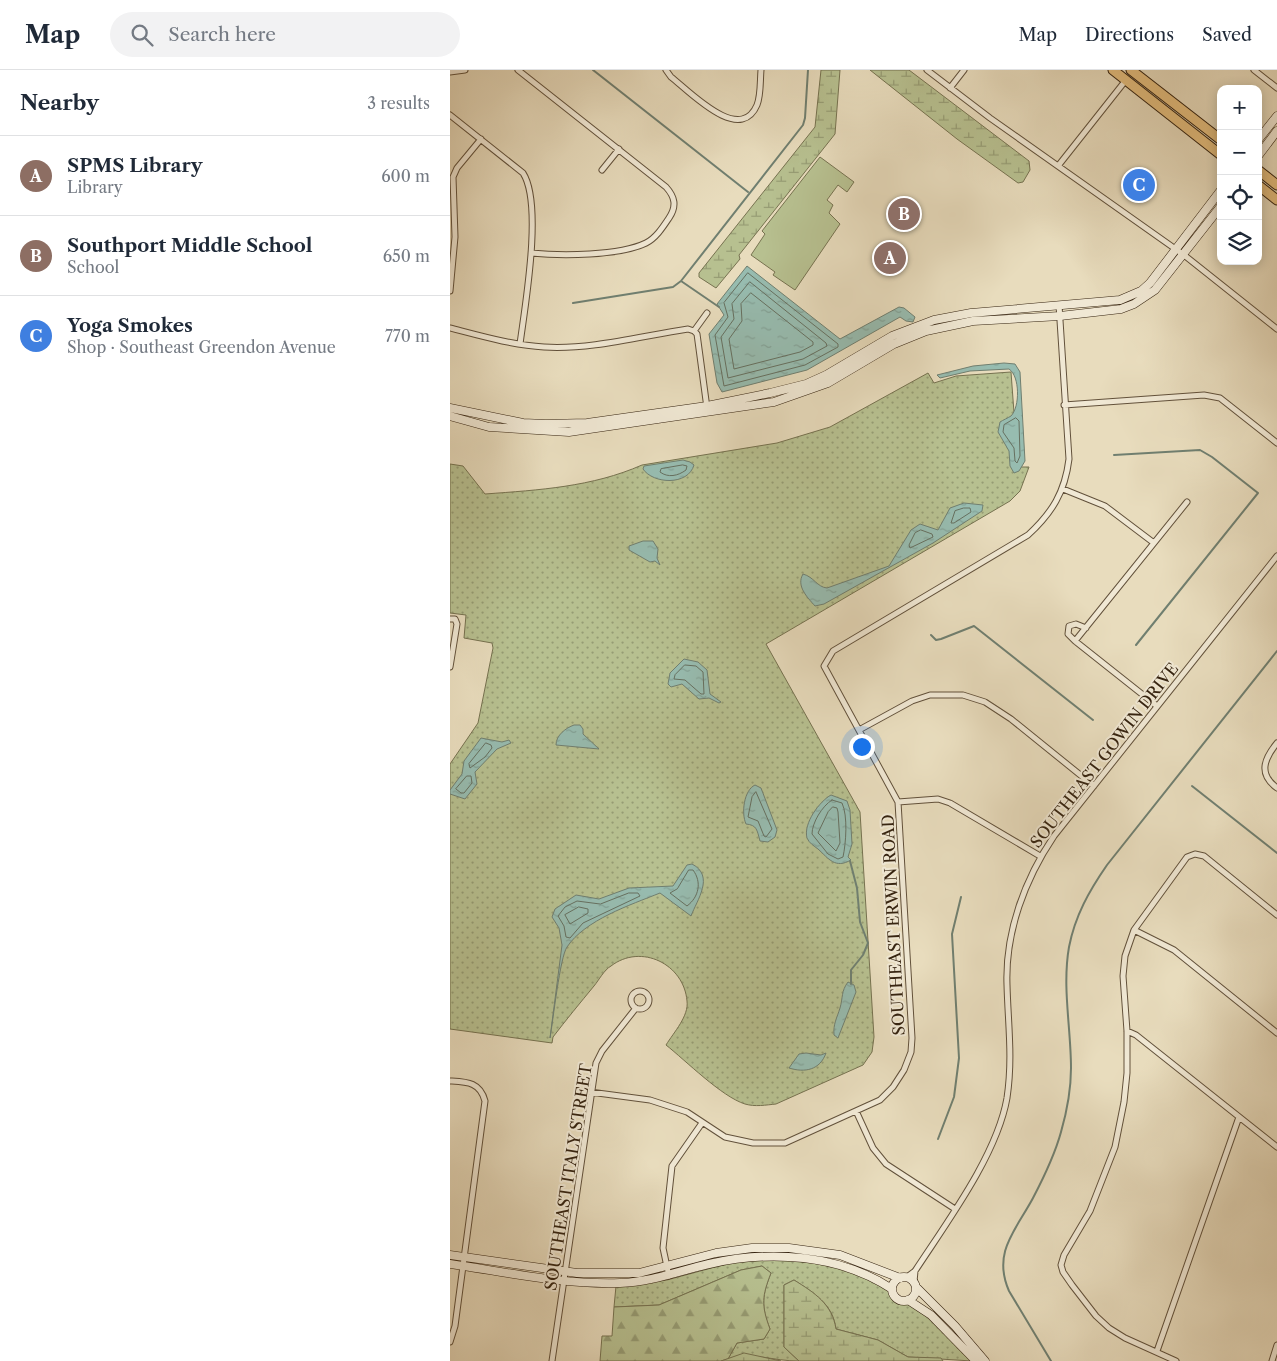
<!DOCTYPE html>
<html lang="en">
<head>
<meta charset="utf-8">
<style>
  body { margin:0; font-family:"Libre Caslon Text",serif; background:#f2f2f3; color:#1f2937 }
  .controls { position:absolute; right:15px; top:15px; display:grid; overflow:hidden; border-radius:10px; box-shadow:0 2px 12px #0003 }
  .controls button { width:45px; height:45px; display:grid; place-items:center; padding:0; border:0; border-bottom:1px solid #e0e1e3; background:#fff; color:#1f2937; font:25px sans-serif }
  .you { position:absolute; left:411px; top:676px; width:18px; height:18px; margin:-12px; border:4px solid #fff; border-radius:50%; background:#1a73e8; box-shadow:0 0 0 8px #1a73e833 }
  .badge { display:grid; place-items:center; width:32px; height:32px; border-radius:50%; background:#8f2418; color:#fff; font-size:16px; font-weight:700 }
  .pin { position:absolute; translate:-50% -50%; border:2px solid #fff; box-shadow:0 1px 5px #0006 }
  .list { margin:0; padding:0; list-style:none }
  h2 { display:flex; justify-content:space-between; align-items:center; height:65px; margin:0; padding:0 20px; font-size:21px }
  h2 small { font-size:16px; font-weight:400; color:#747a83 }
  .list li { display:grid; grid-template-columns:32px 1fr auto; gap:15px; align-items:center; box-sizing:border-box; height:80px; padding:0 20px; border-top:1px solid #e0e1e3 }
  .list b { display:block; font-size:19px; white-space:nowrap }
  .list p { margin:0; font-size:16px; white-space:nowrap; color:#747a83 }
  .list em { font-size:16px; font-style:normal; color:#747a83 }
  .icon { flex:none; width:28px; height:28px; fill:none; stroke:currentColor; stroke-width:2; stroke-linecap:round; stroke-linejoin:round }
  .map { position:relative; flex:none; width:827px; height:1291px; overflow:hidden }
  header { display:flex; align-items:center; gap:30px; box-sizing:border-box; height:70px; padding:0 25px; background:#fff; border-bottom:1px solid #e0e1e3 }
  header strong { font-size:24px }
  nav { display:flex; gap:28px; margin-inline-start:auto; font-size:18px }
  .search { width:350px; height:45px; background:#f2f2f3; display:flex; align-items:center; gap:12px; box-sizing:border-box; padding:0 18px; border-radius:28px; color:#747a83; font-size:19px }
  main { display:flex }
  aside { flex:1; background:#fff }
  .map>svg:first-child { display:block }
  .grass { fill:url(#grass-dots); stroke:#767250 }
  .forest { fill:url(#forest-firs); stroke:#767250 }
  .wetland { fill:url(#wetland-marsh); stroke:#767250 }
  .green { fill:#b7c090; stroke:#767250 }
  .water { fill:url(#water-ripples); stroke:#707f70 }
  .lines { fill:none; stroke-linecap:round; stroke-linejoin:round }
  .shore { stroke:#667060; stroke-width:1 }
  .stream { stroke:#707f70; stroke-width:2 }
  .street-casing { stroke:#62513b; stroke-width:7 }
  .secondary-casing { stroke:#352310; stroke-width:9 }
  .primary-casing { stroke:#352310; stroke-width:11 }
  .street { stroke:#f0e8d4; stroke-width:5 }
  .secondary { stroke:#f0e8d4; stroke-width:8 }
  .primary { stroke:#e4be7e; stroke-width:9 }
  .labels { text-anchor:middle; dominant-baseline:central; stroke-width:4; stroke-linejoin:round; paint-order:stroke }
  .street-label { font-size:16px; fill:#352310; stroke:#f0e8d4 }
</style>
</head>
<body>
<header>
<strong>Map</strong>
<div class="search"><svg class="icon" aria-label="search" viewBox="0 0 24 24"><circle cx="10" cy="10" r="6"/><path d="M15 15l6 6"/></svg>Search here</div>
<nav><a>Map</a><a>Directions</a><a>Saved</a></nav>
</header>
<main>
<aside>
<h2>Nearby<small>3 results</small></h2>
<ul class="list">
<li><span class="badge" style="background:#8d6e63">A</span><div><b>SPMS Library</b><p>Library</p></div><em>600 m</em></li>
<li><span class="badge" style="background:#8d6e63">B</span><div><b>Southport Middle School</b><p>School</p></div><em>650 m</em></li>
<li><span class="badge" style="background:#3f7fe0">C</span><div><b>Yoga Smokes</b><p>Shop · Southeast Greendon Avenue</p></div><em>770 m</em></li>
</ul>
</aside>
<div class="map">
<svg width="827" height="1291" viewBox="0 0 827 1291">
  <defs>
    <pattern id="grass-dots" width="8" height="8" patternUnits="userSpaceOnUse" patternTransform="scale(1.25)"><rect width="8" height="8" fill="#b7c090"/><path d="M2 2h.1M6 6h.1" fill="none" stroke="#969c74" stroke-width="1.8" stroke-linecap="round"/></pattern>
    <pattern id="forest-firs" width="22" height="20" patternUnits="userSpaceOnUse" patternTransform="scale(1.25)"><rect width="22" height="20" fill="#b7c090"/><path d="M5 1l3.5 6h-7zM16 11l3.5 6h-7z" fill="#969c74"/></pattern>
    <pattern id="wetland-marsh" width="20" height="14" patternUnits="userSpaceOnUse" patternTransform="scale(1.25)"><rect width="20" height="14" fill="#b7c090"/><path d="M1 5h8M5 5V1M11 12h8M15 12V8" fill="none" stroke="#969c74"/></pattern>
    <pattern id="water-ripples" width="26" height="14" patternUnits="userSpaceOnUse" patternTransform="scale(1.25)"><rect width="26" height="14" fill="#97bcb0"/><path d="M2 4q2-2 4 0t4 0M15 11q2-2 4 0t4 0" fill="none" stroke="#83a196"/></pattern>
  </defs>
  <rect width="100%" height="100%" fill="#e8dcbd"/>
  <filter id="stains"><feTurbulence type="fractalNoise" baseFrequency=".004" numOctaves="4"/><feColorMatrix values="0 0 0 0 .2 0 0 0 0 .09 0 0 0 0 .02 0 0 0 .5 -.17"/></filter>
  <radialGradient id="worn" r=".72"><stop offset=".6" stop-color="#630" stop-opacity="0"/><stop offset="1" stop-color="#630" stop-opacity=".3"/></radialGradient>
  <path class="grass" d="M561 302 568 397H579L570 421 560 431 316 574 410 742 424 967 422 982 413 995 326 1034C316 1035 305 1037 295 1034 272 1027 235 990 216 975 224 962 239 946 237 931 234 894 191 873 161 896 154 900 149 910 144 916 130 933 116 950 103 967L102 973 0 959V694L28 653 43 578 42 573 14 568 16 545 0 543V394L13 396 35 424C89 420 142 417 192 395L327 373 380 357 478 303 484 313 506 306Z
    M323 1189C353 1191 417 1198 438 1220 441 1223 441 1227 443 1230L457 1233 479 1248 522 1291 458 1287 428 1270 386 1259C383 1234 364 1223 344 1210L334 1215V1277L349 1291C321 1291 307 1282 278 1289L287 1273 314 1269 320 1259C311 1236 312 1226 321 1203L312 1196 291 1200 209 1235 164 1237 166 1216 217 1210 280 1193Z"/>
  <path class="forest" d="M312 1196 321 1203C312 1226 311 1235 320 1259L314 1269 287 1273 278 1289 271 1291H150L152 1266H162L164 1237 209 1235 291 1200Z"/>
  <path class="wetland" d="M371 0H390L385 64 289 185 290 189 266 218 249 207V203L365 57Z
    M420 0H459L579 91 580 100 573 112 568 113 507 69Z
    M344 1210C365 1223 382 1234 386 1259L428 1270 458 1287 491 1288 493 1291H349L334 1277V1215Z
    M294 1283 331 1291H271Z"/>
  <path class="green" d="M370 87 404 112 397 122 388 115 377 130 383 135 379 143 390 154 345 220 323 205 325 202 301 185 315 164 312 161Z"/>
  <path class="water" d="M297 196 390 269 449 237 454 238 465 247 463 252 456 251 450 247 357 300 272 322 267 313 259 264 274 245 267 234Z
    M554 293 565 294 570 302 575 391 569 401 564 403 560 396 559 381 548 362 550 352C553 350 558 348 561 346 570 337 570 306 559 299L520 301 490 308 487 305 523 296Z
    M233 390 240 392 244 395C238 416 203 414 193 399L194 396Z
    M514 433 533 435 532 441 483 473 374 534 365 536C357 527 346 516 353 504 364 507 367 517 377 518L439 496 461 460 470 454 488 460 500 438Z
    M193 471H203L208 479 207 488 210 495 205 491 200 492 179 480V476Z
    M234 589 248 592 257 600 260 624 271 632 269 633 259 628 249 629 232 614 221 617 218 614 220 603Z
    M124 655H130L133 659V664L149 679 106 675C106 665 116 658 124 655Z
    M31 668 52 672 59 670 61 673 47 679 25 702 27 714 15 729 0 724V720L12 704 14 691Z
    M305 715 311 718 327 760 325 767 318 772 310 771C307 760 307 755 296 754 291 743 294 720 305 715Z
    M381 725 397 731 400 740 402 774 398 787 401 790C385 799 379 789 368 779 364 776 359 773 357 768 353 753 370 731 381 725Z
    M242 794C265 806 247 830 241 846L210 823C180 835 135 850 117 877 110 887 103 951 100 968L112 875 109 858 102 847 105 839 126 825 149 829 179 818 223 816 237 795Z
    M398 912 404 915 406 922 388 968 384 965C383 954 387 948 390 938 393 928 391 921 398 912Z
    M356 983 371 985 376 983C370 1000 355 1003 339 998L349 984Z"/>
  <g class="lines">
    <path class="shore" d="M298 203 388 274V277L355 295 274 316 265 265 278 247 274 233Z
      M300 212 376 273 377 276 353 289 278 308 271 267 284 249 282 234Z
      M301 223 363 272V275L350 282 284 299 279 269 292 251 291 234Z
      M566 348 569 351 570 386 567 393 565 391 564 378 553 362 554 355Z
      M233 395 237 396 236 400C228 406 218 408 210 402L211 399Z
      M514 438H520L521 442 504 453H501L505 441Z
      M471 460 482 464 483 467 460 478 459 475 465 463Z
      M235 595 246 596 253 602 254 624H251L235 610 224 609 225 605Z
      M36 673 41 675 42 678 35 687 20 698 19 694Z
      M17 706H21L22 713 14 723H11L6 719Z
      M306 722 322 759 316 767 314 766 308 751 298 747 302 727Z
      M382 730 392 733C398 746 396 773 393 787L388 789 378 784 362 764C362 753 372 736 382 730Z
      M383 737 387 738 388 742 390 773 386 781 368 763 378 742Z
      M239 800H243C252 812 249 827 237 836L220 823 227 819Z
      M179 823H188L190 826 133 853 120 868 116 867 114 856 108 846 115 837 127 831 150 834Z
      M129 837 138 839V843L120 854 115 845Z"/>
    <path class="stream" d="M143 0 298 122
      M231 211 269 237
      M123 233 223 217 231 211 353 55 355 48 358 0
      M664 385 750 380 762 387 808 423 686 575
      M481 565 486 570 491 569 524 556 643 650
      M742 716 827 783
      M400 791 407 818 410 852 418 873 413 885 401 900V914
      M488 1069 504 1027 509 988 502 864 511 827
      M601 1291 559 1221C542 1182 566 1160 583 1128 594 1107 605 1084 611 1062 617 1041 621 1019 621 998 621 958 612 917 619 877 625 846 639 821 657 795L827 581"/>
    <g class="street-casing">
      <path id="street" d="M68 0 216 117C225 127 227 136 219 148 213 157 206 168 196 173 169 186 111 186 81 183
        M216 0 221 7C239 21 290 75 307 35 311 25 310 11 311 0
        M477 0 540 48 734 185 827 259
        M804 0 827 18
        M0 2 15 0
        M500 18 514 0
        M0 45 73 103C93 134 75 236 70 274
        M608 96 676 10
        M152 100 169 79
        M0 221 5 167 3 107 7 98 31 69
        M0 258C31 266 62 275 94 277 141 280 191 266 238 259L244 261
        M244 261 247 264 257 338
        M244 261 257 243
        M614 335 754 325 770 328 827 373
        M613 419 655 436 704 473
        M0 549H5L7 554 0 597
        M625 571 618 564 619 556 626 554 636 558
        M707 636 625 571 737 432
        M409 660 462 631 480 625H513L535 632 561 649 644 716
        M827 673C814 689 808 704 827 718
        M448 732 488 729 500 733 590 786
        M684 860 724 880 827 963
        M181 930a9 9 0 1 1 18 0a9 9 0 1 1-18 0Z
        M677 961 686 965 827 1077
        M0 1011C17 1012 30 1012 35 1031L5 1256 0 1272
        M140 1022 200 1030 237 1042 275 1067 303 1073H335L430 1030 443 1017 454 1000 461 982 462 968 448 732 374 596 383 581 578 465C602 443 615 422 619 389L609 235
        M406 1041 423 1078 436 1094 505 1139
        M219 1206 213 1178 222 1096 252 1053
        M457 1207 465 1201C497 1152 547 1085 557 1028 563 988 558 954 557 915 555 862 575 809 604 766L827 486
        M464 1212 465 1201
        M707 1281 789 1047
        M102 1291 146 993 152 981 186 938
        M726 1291 675 1268 659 1258 646 1246 622 1215 613 1202 611 1195 614 1185 640 1141 665 1077 674 1032 677 1003V961L673 906 675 886 684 860 737 787 745 784 754 786 827 845
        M822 1291 827 1275"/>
    </g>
    <g class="secondary-casing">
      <path id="secondary" d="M808 70 827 46
        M808 86 827 61
        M0 338 73 353 96 354 137 353 257 336 320 323 356 314 376 305 442 266 484 250 521 243 670 230 691 221 700 213 771 120
        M0 346 39 357 119 362 324 332 378 313 444 274 476 261 523 251 610 246 671 239 684 234 705 220 771 136
        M0 1185 127 1203H189L266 1183 302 1178H339L390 1185 450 1208
        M0 1194C56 1202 114 1215 170 1213 201 1212 229 1201 259 1194 320 1180 389 1184 442 1219
        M442 1219a12 12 0 1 1 24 0a12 12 0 1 1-24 0Z
        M466 1217 505 1256 535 1291
        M458 1230 481 1245 526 1291"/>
    </g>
    <g class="primary-casing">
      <path id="primary" d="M663 0 771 85
        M681 0 771 70
        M808 100 827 115
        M808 115 827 130"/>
    </g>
    <use href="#street" class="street"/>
    <use href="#secondary" class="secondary"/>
    <use href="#primary" class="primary"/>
  </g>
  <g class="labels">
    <g class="street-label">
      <text transform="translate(654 685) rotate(-52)">SOUTHEAST GOWIN DRIVE</text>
      <text transform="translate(443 855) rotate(-93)">SOUTHEAST ERWIN ROAD</text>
      <text transform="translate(118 1107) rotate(-81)">SOUTHEAST ITALY STREET</text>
    </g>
  </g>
  <rect width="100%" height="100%" filter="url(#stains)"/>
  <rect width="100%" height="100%" fill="url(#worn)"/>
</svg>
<div class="controls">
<button>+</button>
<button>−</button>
<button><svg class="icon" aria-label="locate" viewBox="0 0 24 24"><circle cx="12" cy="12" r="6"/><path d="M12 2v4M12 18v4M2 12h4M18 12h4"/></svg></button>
<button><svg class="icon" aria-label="layers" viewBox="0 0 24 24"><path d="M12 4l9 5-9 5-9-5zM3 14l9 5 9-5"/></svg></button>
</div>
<div class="you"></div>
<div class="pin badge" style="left:440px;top:188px;background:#8d6e63">A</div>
<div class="pin badge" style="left:454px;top:144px;background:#8d6e63">B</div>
<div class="pin badge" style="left:689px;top:115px;background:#3f7fe0">C</div>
</div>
</main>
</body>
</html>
